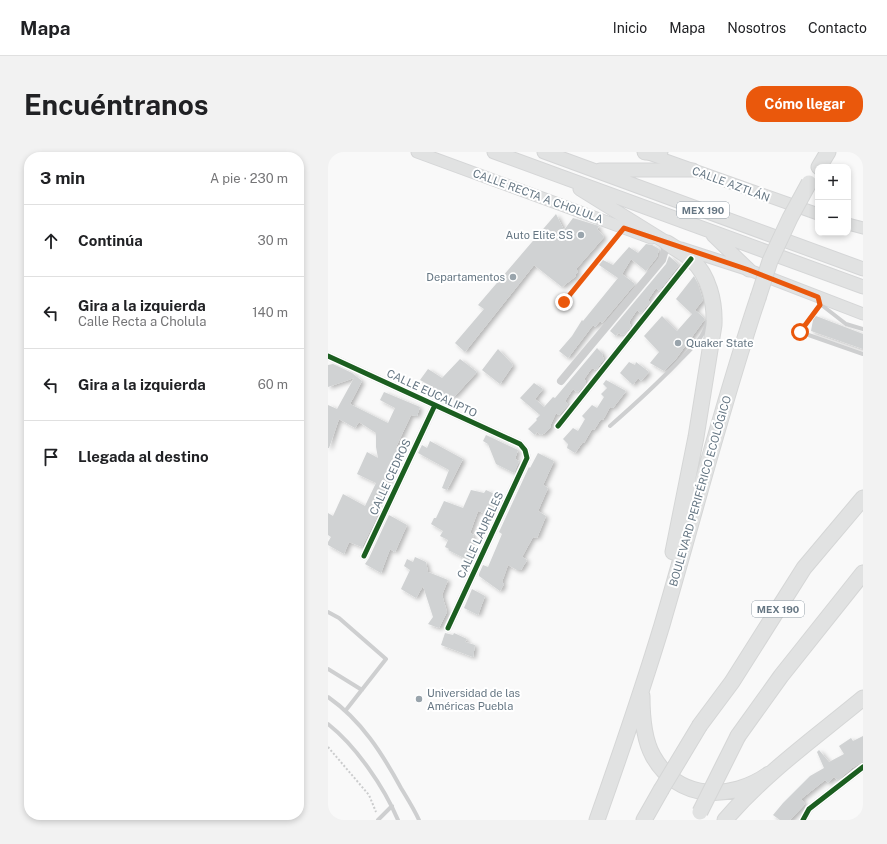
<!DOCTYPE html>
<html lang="es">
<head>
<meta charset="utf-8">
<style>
  body { margin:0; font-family:"Public Sans",sans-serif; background:#f2f2f2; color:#202124 }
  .controls { position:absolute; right:12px; top:12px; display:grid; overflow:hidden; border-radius:8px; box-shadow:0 2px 6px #0003 }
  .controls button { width:36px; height:36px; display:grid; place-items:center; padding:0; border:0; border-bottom:1px solid #e0e0e0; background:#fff; color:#202124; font:20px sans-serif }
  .stop { position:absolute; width:12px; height:12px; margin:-9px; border:3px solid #ea580c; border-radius:50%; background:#fff }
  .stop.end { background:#ea580c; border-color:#fff; box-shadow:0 1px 4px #0008 }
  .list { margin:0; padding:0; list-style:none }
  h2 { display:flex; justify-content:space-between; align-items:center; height:52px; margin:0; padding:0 16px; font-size:17px }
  h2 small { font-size:13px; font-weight:400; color:#757577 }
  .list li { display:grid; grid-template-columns:26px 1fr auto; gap:12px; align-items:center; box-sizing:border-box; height:72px; padding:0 16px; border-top:1px solid #e0e0e0 }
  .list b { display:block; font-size:15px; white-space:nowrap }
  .list p { margin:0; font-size:13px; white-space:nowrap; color:#757577 }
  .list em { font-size:13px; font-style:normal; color:#757577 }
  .icon { flex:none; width:22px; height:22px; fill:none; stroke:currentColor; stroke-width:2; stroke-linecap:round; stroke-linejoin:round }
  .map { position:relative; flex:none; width:535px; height:668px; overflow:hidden; border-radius:16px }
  header { display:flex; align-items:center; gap:24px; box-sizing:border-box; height:56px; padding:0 20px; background:#fff; border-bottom:1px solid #e0e0e0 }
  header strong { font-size:19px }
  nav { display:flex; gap:22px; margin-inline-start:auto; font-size:14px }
  .intro { display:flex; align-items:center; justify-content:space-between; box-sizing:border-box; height:96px; padding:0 24px }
  h1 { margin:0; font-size:28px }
  .button { padding:10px 18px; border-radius:16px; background:#ea580c; color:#fff; font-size:14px; font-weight:700 }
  main { display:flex; gap:24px; padding:0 24px }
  aside { flex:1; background:#fff; border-radius:16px; box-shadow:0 2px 6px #0003 }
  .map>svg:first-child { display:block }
  .building { fill:#d0d2d3; filter:url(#shadow) }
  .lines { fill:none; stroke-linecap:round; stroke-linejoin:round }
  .secondary-casing { stroke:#d5d6d7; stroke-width:13 }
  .primary-casing { stroke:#d5d6d7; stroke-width:15 }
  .highway-casing { stroke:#d5d6d6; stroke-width:17 }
  .path { stroke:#cbcccd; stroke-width:2; stroke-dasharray:2 2; stroke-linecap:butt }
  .lane { stroke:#cecfd0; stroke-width:4 }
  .street { stroke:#cecfd0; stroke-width:8 }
  .secondary { stroke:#e1e2e2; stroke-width:11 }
  .primary { stroke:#e1e2e2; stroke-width:13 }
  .highway { stroke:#e1e2e2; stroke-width:15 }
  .highway-bridge-casing { stroke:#d5d6d6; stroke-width:17; stroke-linecap:butt }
  .highway-bridge { stroke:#e1e2e2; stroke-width:15 }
  .cycleway-casing { stroke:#fff; stroke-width:8 }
  .cycleway { stroke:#1b5e20; stroke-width:5 }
  .route { stroke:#ea580c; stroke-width:5 }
  .poi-dot { fill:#99a4ac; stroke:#fff; stroke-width:1.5 }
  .labels { text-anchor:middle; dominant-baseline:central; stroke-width:4; stroke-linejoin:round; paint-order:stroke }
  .shield { fill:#fff; stroke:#939fa8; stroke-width:1 }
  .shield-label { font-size:10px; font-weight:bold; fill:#657683 }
  .street-label { font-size:11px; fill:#657683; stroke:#fff }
  .poi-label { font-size:11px; fill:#657683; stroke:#fff; text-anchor:end }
</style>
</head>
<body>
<header>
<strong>Mapa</strong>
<nav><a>Inicio</a><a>Mapa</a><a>Nosotros</a><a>Contacto</a></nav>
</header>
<div class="intro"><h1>Encuéntranos</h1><a class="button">Cómo llegar</a></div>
<main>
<aside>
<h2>3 min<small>A pie · 230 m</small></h2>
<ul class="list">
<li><svg class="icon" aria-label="ahead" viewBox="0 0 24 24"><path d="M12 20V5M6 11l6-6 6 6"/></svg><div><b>Continúa</b></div><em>30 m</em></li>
<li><svg class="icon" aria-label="left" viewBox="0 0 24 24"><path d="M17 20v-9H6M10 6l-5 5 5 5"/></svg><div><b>Gira a la izquierda</b><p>Calle Recta a Cholula</p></div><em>140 m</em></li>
<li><svg class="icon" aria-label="left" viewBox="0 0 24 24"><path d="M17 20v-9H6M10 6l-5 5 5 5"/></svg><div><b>Gira a la izquierda</b></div><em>60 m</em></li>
<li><svg class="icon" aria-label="arrive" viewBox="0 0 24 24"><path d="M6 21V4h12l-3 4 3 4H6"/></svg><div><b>Llegada al destino</b></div></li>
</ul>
</aside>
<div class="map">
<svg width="535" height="668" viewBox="0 0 535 668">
  <defs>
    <filter id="shadow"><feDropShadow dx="3" dy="2" stdDeviation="2" flood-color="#0004"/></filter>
  </defs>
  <rect width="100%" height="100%" fill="#f9f9f9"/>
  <path class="building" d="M228 62 236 78 245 66 271 74 269 77 276 85 248 117 250 120 247 123 248 124 234 135 206 113 137 200 127 191 156 157 150 153Z
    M318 92 324 93 331 97 329 105 318 119 303 107 294 122 307 132 274 171 272 169 267 175 265 173 240 206 231 199 244 184 254 168 255 169 290 126 271 113 275 108 285 113 301 95 310 101Z
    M341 104 351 113 331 139 328 136 320 148 322 150 313 161 309 158 301 170 303 174 297 182 294 183 290 181 288 184 282 179 338 112Z
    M366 124 370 132 375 148 367 158 377 167 347 208 336 219 322 211 331 200 316 184 334 164 349 179 364 162 348 147Z
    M488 164 535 182V197L483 179 485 168Z
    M269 196 275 202 274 204 276 207 268 218 264 216 256 227 258 229V231L252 238 249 240 245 237 237 249 240 253 231 263 228 261 222 274 223 275 217 281 213 283 209 280 207 283 200 277 209 268 208 267 212 263 192 246 206 231 215 237 207 247 216 255 225 245 227 246Z
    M170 197 185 213 172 232 154 218Z
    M132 207 149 220 126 245 118 242 115 247 100 240 105 235 92 228 100 217 114 226Z
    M301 210 307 213 308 210 321 220 313 229 310 226 305 233 292 221Z
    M5 212 24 221 34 229 22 252 60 271 67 256 52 248 56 240 92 255 89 264 83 263 68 295 70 308 48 355 52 358 34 395 21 390 16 402 0 393V390L3 385 0 383V361L5 364 15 342 37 354 48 331 29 322 39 300 50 306 48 295V281L31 270 27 276 11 267 1 296H0V253L9 257 26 226 0 235V213Z
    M278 228 298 239 285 256 282 255 275 268 273 267 266 278 264 277 256 291 255 290 247 301 239 296 240 292 235 287 245 276 250 279 257 267 254 264 264 253 269 256 276 245 273 242 279 236 275 232Z
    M158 283 190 298 187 307 191 309 186 321 168 312 160 292 155 289Z
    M102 289 135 307 119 338 114 336 121 318 90 301 94 293 99 296Z
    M210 301 226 309 215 333 220 336 210 359 218 364 209 386 205 385 194 405 199 408 193 418H189L180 413 174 430 176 432 172 439 151 424V422L155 413 160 415 174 382 171 380 201 315 202 316Z
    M143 338 156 341 158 338 175 346 170 356 163 354 159 362 150 359 142 381 146 383 140 398 146 402 142 409 120 398 121 397 117 395 120 388 112 384 115 379 103 372 106 366H108L116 349 135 356Z
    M61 363 79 373 67 400 62 397 53 421 37 412 41 406Z
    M87 405 98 410 100 420 120 428 114 443 119 460 111 476 100 472 105 465 95 434 88 446 73 437 82 418 76 414 79 407 85 410Z
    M144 437 157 444 150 463 136 456Z
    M117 481 125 483 126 481 139 487 137 490 147 493 145 505 113 493Z
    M535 584V609L524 616 510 628 506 625 500 631 497 628 473 647 477 652 462 668H452L445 663 455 651 482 624 496 616 489 600 491 598 501 610 516 602 511 594 523 586 525 589Z"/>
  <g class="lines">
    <g class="secondary-casing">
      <path id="secondary" d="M89 0 323 86
        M321 2 490 62
        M520 72 535 76
        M353 96 421 118 535 162"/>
    </g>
    <g class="primary-casing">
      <path id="primary" d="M166 0 535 135
        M216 0 535 117
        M272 18H365
        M252 37 339 91
        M385 83 421 118"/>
    </g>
    <g class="highway-casing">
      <path id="highway" d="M317 0H332
        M491 15 500 0
        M339 91C347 96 356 101 363 107 381 123 387 150 386 173L368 285 345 400
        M314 544C314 562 316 588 325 604 350 649 403 649 441 622
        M372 573 404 530 476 416 535 346
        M410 584 453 524 535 421
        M269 668C292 603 314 539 334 473 366 364 394 253 430 146
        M316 668 333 638
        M397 668C437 621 488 585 535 546"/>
    </g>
    <path class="path" d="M0 595 41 643 48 660"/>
    <path class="lane" d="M236 149 295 78
      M491 151 518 172 535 177
      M492 153 472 180 535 202
      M282 274C306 253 329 232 351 209 363 197 376 186 379 170
      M0 460 11 466 58 507 18 558
      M0 517 34 538
      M0 545C33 568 54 601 73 636 79 646 86 657 91 668
      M0 572C28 594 56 635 70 668
      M50 668 64 654"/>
    <path class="street" d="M0 204 192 292 197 298 199 306 120 476
      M233 229 334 108 339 91
      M230 274 363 107
      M36 404 107 253
      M475 668 481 657 535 615"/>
    <use href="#secondary" class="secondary"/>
    <use href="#primary" class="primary"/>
    <use href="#highway" class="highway"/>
    <g class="highway-bridge-casing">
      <path id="highway-bridge" d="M430 146 442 109 462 66 481 31
        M333 638 372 573
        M372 660 410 584"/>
    </g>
    <use href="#highway-bridge" class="highway-bridge"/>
    <g class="cycleway-casing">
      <path id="cycleway" d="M0 204 192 292 197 298 199 306 120 476
        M230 274 363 107
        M36 404 107 253
        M475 668 481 657 535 615"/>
    </g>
    <use href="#cycleway" class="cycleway"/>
  </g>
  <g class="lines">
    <path class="route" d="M236 150 296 76 421 118 490 145 492 153 472 180"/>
  </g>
  <g class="poi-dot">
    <circle cx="253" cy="83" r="4"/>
    <circle cx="185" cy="125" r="4"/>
    <circle cx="350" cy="191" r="4"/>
    <circle cx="91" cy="547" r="4"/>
  </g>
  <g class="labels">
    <g class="shield">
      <rect x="349" y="50" width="52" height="16" rx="3"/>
      <rect x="424" y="449" width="52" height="16" rx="3"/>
    </g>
    <g class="shield-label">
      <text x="375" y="58">MEX 190</text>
      <text x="450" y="457">MEX 190</text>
    </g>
    <g class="street-label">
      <text transform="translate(403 32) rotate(20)">CALLE AZTLÁN</text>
      <text transform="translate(210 44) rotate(20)">CALLE RECTA A CHOLULA</text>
      <text transform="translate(104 241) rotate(25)">CALLE EUCALIPTO</text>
      <text transform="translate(62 325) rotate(-65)">CALLE CEDROS</text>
      <text transform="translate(372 339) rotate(-74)">BOULEVARD PERIFÉRICO ECOLÓGICO</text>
      <text transform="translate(152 383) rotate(-65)">CALLE LAURELES</text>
    </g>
    <g class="poi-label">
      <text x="245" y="83">Auto Elite SS</text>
      <text x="177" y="125">Departamentos</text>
      <text x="358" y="191" text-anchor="start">Quaker State</text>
      <text x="99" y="541" text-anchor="start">Universidad de las<tspan x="99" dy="13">Américas Puebla</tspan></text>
    </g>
  </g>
</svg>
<div class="controls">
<button>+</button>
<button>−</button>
</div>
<div class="stop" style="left:472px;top:180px"></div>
<div class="stop end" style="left:236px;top:150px"></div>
</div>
</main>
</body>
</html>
